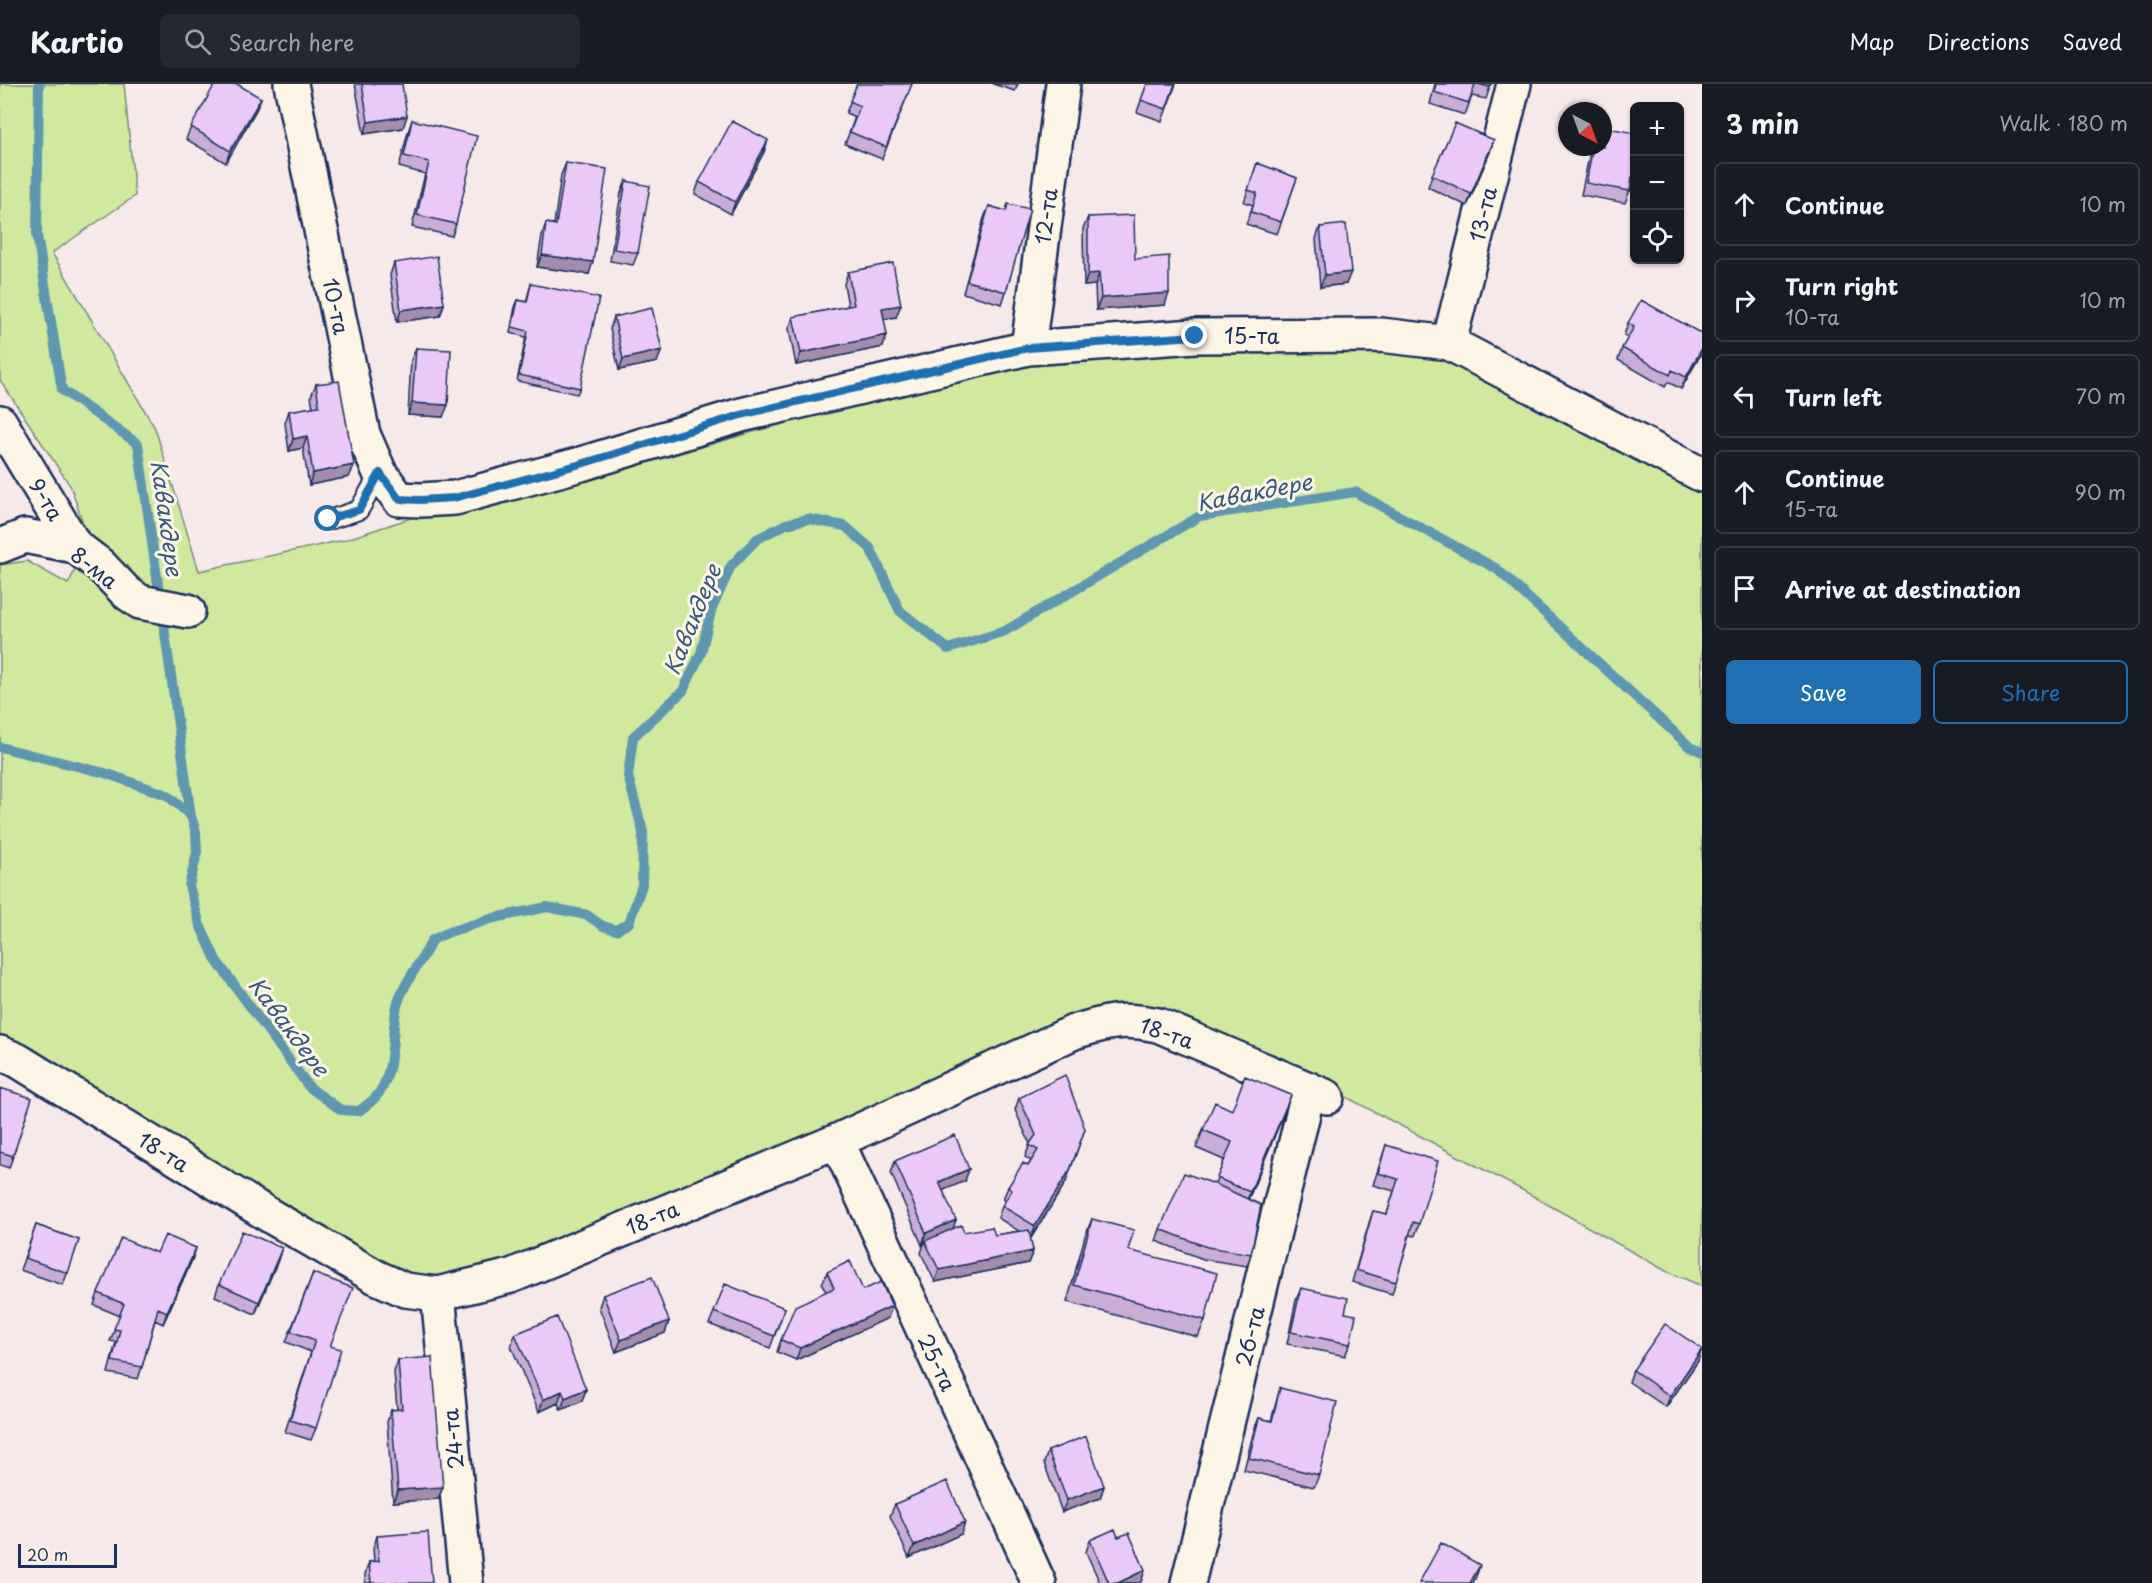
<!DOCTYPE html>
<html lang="en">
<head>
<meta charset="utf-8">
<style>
  body { margin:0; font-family:"Playpen Sans",sans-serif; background:#242831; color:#f1f3f6 }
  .controls { position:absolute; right:18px; top:18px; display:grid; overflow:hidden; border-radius:9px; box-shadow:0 2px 4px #0004 }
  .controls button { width:54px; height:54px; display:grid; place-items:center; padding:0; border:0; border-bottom:2px solid #363941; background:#171b24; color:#f1f3f6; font:30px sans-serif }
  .compass { position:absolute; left:1558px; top:18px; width:54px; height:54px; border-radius:50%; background:#171b24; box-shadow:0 2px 4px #0004; rotate:139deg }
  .scale { position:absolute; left:18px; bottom:15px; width:99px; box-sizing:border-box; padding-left:6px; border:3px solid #1b2f5e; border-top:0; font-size:16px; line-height:21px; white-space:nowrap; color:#1b2f5e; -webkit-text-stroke:4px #fcf5e5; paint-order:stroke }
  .stop { position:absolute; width:18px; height:18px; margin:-14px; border:4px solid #1f6fb2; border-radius:50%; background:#fff }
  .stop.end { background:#1f6fb2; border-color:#fff; box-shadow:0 2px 6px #0008 }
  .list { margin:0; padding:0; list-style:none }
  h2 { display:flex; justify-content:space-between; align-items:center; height:78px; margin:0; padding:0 24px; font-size:26px }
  h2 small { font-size:20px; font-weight:400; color:#9ea1a6 }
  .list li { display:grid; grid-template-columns:39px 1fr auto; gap:18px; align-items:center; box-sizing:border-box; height:84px; margin:0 12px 12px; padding:0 12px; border:2px solid #363941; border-radius:9px }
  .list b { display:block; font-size:22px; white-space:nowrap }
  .list p { margin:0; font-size:20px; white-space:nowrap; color:#9ea1a6 }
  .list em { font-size:20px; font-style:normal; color:#9ea1a6 }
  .actions { display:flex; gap:12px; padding:18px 24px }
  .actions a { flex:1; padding:14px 0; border:2px solid #1f6fb2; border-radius:9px; text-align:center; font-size:21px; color:#1f6fb2 }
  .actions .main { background:#1f6fb2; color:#fff }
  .icon { flex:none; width:33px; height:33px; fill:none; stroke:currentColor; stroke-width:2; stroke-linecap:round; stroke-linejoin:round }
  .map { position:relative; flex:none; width:1702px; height:1499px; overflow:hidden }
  header { display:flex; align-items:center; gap:36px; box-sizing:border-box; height:84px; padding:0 30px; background:#171b24; border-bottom:2px solid #363941 }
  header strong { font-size:28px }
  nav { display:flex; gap:33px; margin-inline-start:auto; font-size:21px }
  .search { width:420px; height:54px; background:#242831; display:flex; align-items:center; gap:15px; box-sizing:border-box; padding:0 21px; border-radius:9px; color:#9ea1a6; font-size:22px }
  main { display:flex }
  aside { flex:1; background:#171b24 }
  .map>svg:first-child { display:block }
  .green { fill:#d0e99f; stroke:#768c7e; stroke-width:1.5 }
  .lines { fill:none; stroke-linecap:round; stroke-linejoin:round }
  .stream { stroke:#5f97b0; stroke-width:10 }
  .lane-casing { stroke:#1b2f5e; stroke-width:22 }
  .street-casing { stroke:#1b2f5e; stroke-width:38 }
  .lane { stroke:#fcf5e5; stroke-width:18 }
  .street { stroke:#fcf5e5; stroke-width:33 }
  .wall { fill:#c9add4; stroke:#1b2f5e; stroke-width:1.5 }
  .shaded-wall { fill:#a48dac; stroke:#1b2f5e; stroke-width:1.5 }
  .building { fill:#eac9f6; stroke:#1b2f5e; stroke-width:1.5 }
  .route { stroke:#1f6fb2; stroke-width:8 }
  .labels { text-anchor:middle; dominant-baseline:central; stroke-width:6; stroke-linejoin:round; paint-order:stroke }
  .street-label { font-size:21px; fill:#1b2f5e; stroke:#fcf5e5 }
  .water-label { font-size:22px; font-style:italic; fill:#385a80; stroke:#fcf5e5 }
</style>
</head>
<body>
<header>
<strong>Kartio</strong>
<div class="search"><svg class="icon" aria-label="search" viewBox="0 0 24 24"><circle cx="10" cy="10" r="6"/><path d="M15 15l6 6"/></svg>Search here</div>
<nav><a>Map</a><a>Directions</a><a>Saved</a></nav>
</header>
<main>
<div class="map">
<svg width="1702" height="1499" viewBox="0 0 1702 1499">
  <rect width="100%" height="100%" fill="#f7e8ea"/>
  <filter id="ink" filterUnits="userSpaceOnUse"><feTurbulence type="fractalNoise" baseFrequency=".0167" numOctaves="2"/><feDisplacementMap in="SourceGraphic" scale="12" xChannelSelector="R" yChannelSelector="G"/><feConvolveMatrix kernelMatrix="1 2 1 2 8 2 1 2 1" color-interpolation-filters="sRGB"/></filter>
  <g filter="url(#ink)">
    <path class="green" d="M0 0H124L135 112 52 169 155 344 199 487 344 456 420 431 567 402 760 346 1023 275 1195 260 1376 266 1434 274 1477 289 1702 405V1202L1666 1187 1524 1107 1333 1006 1133 927 559 1160 472 1189 421 1195 366 1177 0 954V481L27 477 68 500 89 458 71 403 0 296Z"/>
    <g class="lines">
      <path class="stream" d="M39 0 37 151 62 306 138 360 191 732
        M0 663 105 689 167 711 191 732 196 748 197 769 189 802 200 841 216 876 309 1003 341 1026 359 1027C364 1023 370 1019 374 1015 397 991 390 951 397 922 404 897 422 878 432 856L449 848 494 834 547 823 587 831 603 842 616 846 629 839 642 801 643 748 628 692 633 653 683 607 701 569 711 527 731 482 757 455 786 440 808 435 845 442 870 464 900 527 948 565 1005 547 1200 432 1355 408 1497 485 1690 663 1702 668"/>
      <g class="lane-casing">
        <path id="lane" d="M329 436 359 426 380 389"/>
      </g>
      <g class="street-casing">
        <path id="street" d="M291 0 363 350 380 389 399 415 420 416 455 414 581 380 741 331 1028 264 1195 252 1381 251 1449 259 1702 391
          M1449 259 1514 0
          M1028 264 1063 0
          M0 338 75 462
          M0 462 25 452 75 462 100 481 126 508 140 518 188 527
          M0 969 17 976 272 1133 376 1193 405 1206 438 1210 511 1192 837 1057 1074 948C1110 937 1121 934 1158 941L1327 1013
          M837 1057 1039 1499
          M438 1210 466 1499
          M1188 1499 1309 1005"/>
      </g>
      <use href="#lane" class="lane"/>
      <use href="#street" class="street"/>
    </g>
    <path class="wall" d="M355 0H402L403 44 364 50Z
      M857 0 908 10 882 75 845 60 855 33 846 29Z
      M993 0H1018L1015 7Z
      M1147 0H1176L1162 37 1137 28Z
      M1435 0H1491L1486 15 1472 12 1465 31 1430 20Z
      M261 14 256 26 226 79 186 55 191 43Z
      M412 36 456 140 452 152 412 143 425 90 399 83 408 48Z
      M1635 49V106H1630L1625 119 1581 111 1591 63H1603Z
      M764 68 731 130 695 110 699 98Z
      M1490 68 1467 122 1428 103 1432 91Z
      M566 79 589 190 537 183 542 151 546 139 554 140 561 91Z
      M1257 79 1297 94 1277 150 1246 140 1253 121 1244 118Z
      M626 97 638 169 633 181 610 177 621 109Z
      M1008 120 1006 208 1002 220 963 209 984 134 989 122 1006 127Z
      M1088 133 1135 175 1165 221 1096 226 1095 201 1084 202 1083 145Z
      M1320 143 1346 200 1320 203 1316 155Z
      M394 179 444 220 440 232 397 238 390 191Z
      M848 188 896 233 884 235 883 263 796 281 789 245 793 233 848 222 844 200Z
      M531 200 580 304 577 310 517 297 526 253 510 249 515 223 518 216 526 218Z
      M614 233 657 278 619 286 610 245Z
      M1628 239 1702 250V268L1681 305 1668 298 1665 303 1618 276 1622 264 1628 254 1624 251Z
      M416 264 443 333 408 331 411 276Z
      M316 300 354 381 349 393 309 401 303 364 289 367 285 339 289 327 313 323 311 312Z
      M0 1004 13 1072 9 1084 0 1081Z
      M1291 1011 1284 1029 1248 1115 1251 1170 1247 1182 1203 1175 1156 1157 1160 1145 1215 1100 1224 1076 1196 1064 1203 1046 1232 1026Z
      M1019 1014 1066 1098 1031 1154H1030L1033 1167 1028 1179 935 1198 921 1169 924 1160 922 1161 891 1089 895 1077 965 1097 943 1106 953 1144 964 1148 995 1151 1019 1147 998 1134 1002 1122 1006 1117 1003 1115 1008 1103 1028 1082 1031 1077 1025 1073 1030 1060 1015 1026Z
      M1386 1061 1419 1140 1415 1152 1410 1151 1392 1210 1352 1198 1369 1139 1373 1127 1387 1130 1394 1107 1373 1101Z
      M1092 1135 1128 1166 1205 1236 1198 1253 1067 1218 1085 1152Z
      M36 1141 79 1156 63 1201 20 1186Z
      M196 1164 192 1176 163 1240 155 1236 142 1283 138 1295 108 1289 116 1258 110 1257 120 1232 94 1221 98 1209 157 1169Z
      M278 1176 255 1230 215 1212 219 1200Z
      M827 1188 863 1206 888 1234 796 1276 777 1268 781 1256 826 1208 822 1200Z
      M313 1189 331 1262 316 1344 311 1356 285 1348 311 1268 286 1258Z
      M1301 1204 1345 1229 1350 1260 1345 1272 1287 1260 1296 1216Z
      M603 1211 669 1237 665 1249 616 1268 599 1223Z
      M785 1224 770 1264 709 1240 714 1228Z
      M515 1250 586 1305 582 1317 561 1326 558 1319 539 1328 511 1262Z
      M398 1276 443 1403 438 1415 393 1418 387 1338 391 1326H397L394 1288Z
      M1698 1277 1666 1323 1629 1298 1633 1286Z
      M1280 1304 1319 1391 1314 1403 1244 1386 1254 1346 1259 1334 1271 1337Z
      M1048 1367 1104 1402 1100 1414 1062 1428 1044 1379Z
      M895 1420 961 1450 909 1474 890 1432Z
      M377 1452 432 1499H365V1490L369 1478 374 1477 373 1464Z
      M1118 1453 1145 1486 1141 1498 1139 1499H1100L1086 1468 1090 1456Z"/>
    <path class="shaded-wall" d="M261 14 256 26 226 79 230 67Z
      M407 32 403 44 364 50 368 38Z
      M768 56 764 68 731 130 735 118Z
      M1494 56 1490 68 1467 122 1471 110Z
      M542 171 593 178 589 190 537 183Z
      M1351 188 1346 200 1320 203 1325 191Z
      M1099 189 1095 201 1084 202 1088 190Z
      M1169 209 1165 221 1096 226 1101 214Z
      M444 220 440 232 397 238 401 226Z
      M901 221 896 233 877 236 882 224Z
      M887 251 883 263 796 281 801 269Z
      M1702 264V268L1681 305 1686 293Z
      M662 266 657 278 619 286 623 275Z
      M412 319 448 321 443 333 408 331Z
      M307 352 303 364 289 367 293 355Z
      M354 381 349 393 309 401 313 389Z
      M1291 1011 1284 1029 1244 1126 1250 1108Z
      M1085 1045 1066 1098 1031 1154 1035 1142Z
      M969 1085 965 1097 935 1110 939 1098Z
      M956 1136 952 1148 925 1157 924 1160 922 1161 926 1149Z
      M196 1164 192 1176 163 1240 167 1228Z
      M282 1164 278 1176 255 1230 259 1218Z
      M1033 1167 1028 1179 935 1198 939 1186Z
      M892 1222 888 1234 796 1276 800 1264Z
      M669 1237 665 1249 616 1268 621 1256Z
      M1702 1265 1698 1277 1666 1323 1670 1312Z
      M586 1305 582 1317 561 1326 565 1314Z
      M562 1307 558 1319 539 1328 543 1316Z
      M1104 1402 1100 1414 1062 1428 1067 1416Z
      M443 1403 438 1415 393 1418 398 1406Z
      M965 1438 961 1450 909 1474 914 1462Z
      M1480 1481 1476 1493 1473 1499H1470Z
      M1145 1486 1141 1498 1139 1499H1118Z"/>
    <path class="building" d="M215 0H237L261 14 230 67 191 43Z
      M362 0H402L407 32 368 38Z
      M857 0H912L886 63 850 48 860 22 850 17Z
      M1147 0H1175L1166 25 1141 16Z
      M1436 0H1475L1469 19 1434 8Z
      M1478 0H1491L1490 3Z
      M412 36 477 52 456 140 417 131 429 78 404 72Z
      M732 37 768 56 735 118 699 98Z
      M1455 39 1494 56 1471 110 1432 91Z
      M1603 43 1635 49V94L1632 93 1630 107 1586 99 1593 63H1603Z
      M566 79 607 85 593 178 542 171 546 139 556 141Z
      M1257 79 1297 94 1281 138 1251 128 1257 109 1248 106Z
      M626 97 650 102 638 169 614 165Z
      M1008 120 1030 125 1006 208 967 197 989 122 1006 127Z
      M1134 131 1135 175 1169 172V209L1101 214 1099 189 1088 190V133Z
      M1346 140 1351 188 1325 191 1320 143Z
      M437 172 444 220 401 226 394 179Z
      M893 179 901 221 882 224 887 251 801 269 793 233 854 221 848 188Z
      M531 200 599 214 580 304 519 291 528 247 512 243 518 216 527 218Z
      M1641 216 1702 250V264L1686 293 1672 286 1670 291 1622 264 1634 243 1628 239Z
      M652 224 662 266 623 275 614 233Z
      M416 264 451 266 448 321 412 319Z
      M339 297 354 381 313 389 307 352 293 355 289 327 319 322 316 300Z
      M1065 991 1085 1045 1070 1086 1035 1142 1002 1122 1012 1106 1008 1103 1023 1079 1028 1082 1038 1066 1029 1061 1036 1051 1019 1014Z
      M1245 992 1291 1011 1250 1108 1217 1094 1232 1058 1203 1046 1215 1018 1232 1026Z
      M0 1004 32 1014 13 1072 0 1068Z
      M955 1051 969 1085 939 1098 956 1136 926 1149 895 1077Z
      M1386 1061 1438 1077 1419 1140 1413 1138 1396 1198 1356 1186 1373 1127 1387 1130 1398 1095 1378 1089Z
      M1184 1089 1215 1100 1261 1121 1251 1170 1207 1163 1160 1145Z
      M1092 1135 1134 1146 1128 1166 1217 1189 1205 1236 1074 1201Z
      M36 1141 79 1156 68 1189 25 1174Z
      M961 1141 964 1148 992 1143 995 1151 1029 1146 1033 1167 939 1186 925 1157Z
      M242 1147 282 1164 259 1218 219 1200Z
      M165 1151 196 1164 167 1228 158 1224 142 1283 112 1277 120 1246 114 1245 124 1220 98 1209 121 1154 157 1169Z
      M850 1177 863 1206 881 1198 892 1222 800 1264 781 1256 795 1222 834 1204 827 1188Z
      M313 1189 353 1204 330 1262 341 1265 316 1344 290 1336 315 1256 291 1247Z
      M652 1193 669 1237 621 1256 603 1211Z
      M725 1200 785 1224 774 1252 714 1228Z
      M1301 1204 1348 1214 1345 1229 1356 1231 1350 1260 1291 1248Z
      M557 1233 586 1305 565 1314 562 1307 543 1316 515 1250Z
      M1665 1240 1702 1265 1670 1312 1633 1286Z
      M432 1273 443 1403 398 1406 391 1326 402 1325 398 1276Z
      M1280 1304 1337 1318 1319 1391 1249 1374 1259 1334 1272 1337Z
      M1086 1352 1104 1402 1067 1416 1048 1367Z
      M947 1397 965 1438 914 1462 895 1420Z
      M1115 1445 1118 1453 1129 1449 1145 1486 1118 1499H1109L1090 1456Z
      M428 1448 432 1499H371L369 1478 379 1477 377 1452Z
      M1441 1459 1480 1481 1470 1499H1419Z"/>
  </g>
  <g class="lines" filter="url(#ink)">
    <path class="route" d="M328 435 359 426 380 389 399 415 420 416 454 414 581 380 741 331 1028 264 1195 252"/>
  </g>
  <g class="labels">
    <g class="street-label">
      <text transform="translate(1482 130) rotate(-76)">13-та</text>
      <text transform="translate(1045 132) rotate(-82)">12-та</text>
      <text transform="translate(337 222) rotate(78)">10-та</text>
      <text x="1252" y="251">15-та</text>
      <text transform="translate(47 415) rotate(59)">9-та</text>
      <text transform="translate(95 483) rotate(38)">8-ма</text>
      <text transform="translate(1167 948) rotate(19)">18-та</text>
      <text transform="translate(164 1067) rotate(32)">18-та</text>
      <text transform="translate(652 1133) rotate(-22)">18-та</text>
      <text transform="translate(1249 1252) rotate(-76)">26-та</text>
      <text transform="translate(938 1278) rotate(65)">25-та</text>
      <text transform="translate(452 1355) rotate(-96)">24-та</text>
    </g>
    <g class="water-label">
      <text transform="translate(1254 407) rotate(-11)">Кавакдере</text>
      <text transform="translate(168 434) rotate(82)">Кавакдере</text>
      <text transform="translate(691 535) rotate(-68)">Кавакдере</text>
      <text transform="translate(290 942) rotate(53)">Кавакдере</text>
    </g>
  </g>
</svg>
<div class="controls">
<button>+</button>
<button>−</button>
<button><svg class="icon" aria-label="locate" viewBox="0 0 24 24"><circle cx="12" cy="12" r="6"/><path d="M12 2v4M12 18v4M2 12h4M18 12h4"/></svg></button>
</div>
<svg class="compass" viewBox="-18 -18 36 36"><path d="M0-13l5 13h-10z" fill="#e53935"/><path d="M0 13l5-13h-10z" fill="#9ea1a6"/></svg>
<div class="scale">20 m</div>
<div class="stop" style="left:328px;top:435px"></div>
<div class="stop end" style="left:1195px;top:252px"></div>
</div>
<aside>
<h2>3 min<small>Walk · 180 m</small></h2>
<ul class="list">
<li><svg class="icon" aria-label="ahead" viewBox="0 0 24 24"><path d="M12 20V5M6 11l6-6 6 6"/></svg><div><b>Continue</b></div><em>10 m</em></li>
<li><svg class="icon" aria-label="right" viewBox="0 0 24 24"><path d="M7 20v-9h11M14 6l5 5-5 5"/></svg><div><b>Turn right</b><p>10-та</p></div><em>10 m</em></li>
<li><svg class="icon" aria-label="left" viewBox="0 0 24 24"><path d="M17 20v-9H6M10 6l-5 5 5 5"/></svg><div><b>Turn left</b></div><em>70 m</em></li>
<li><svg class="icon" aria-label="ahead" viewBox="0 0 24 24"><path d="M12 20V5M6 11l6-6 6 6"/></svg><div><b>Continue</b><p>15-та</p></div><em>90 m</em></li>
<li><svg class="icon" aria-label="arrive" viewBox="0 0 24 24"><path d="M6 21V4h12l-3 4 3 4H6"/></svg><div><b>Arrive at destination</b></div></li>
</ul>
<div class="actions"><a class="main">Save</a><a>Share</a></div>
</aside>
</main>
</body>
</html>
